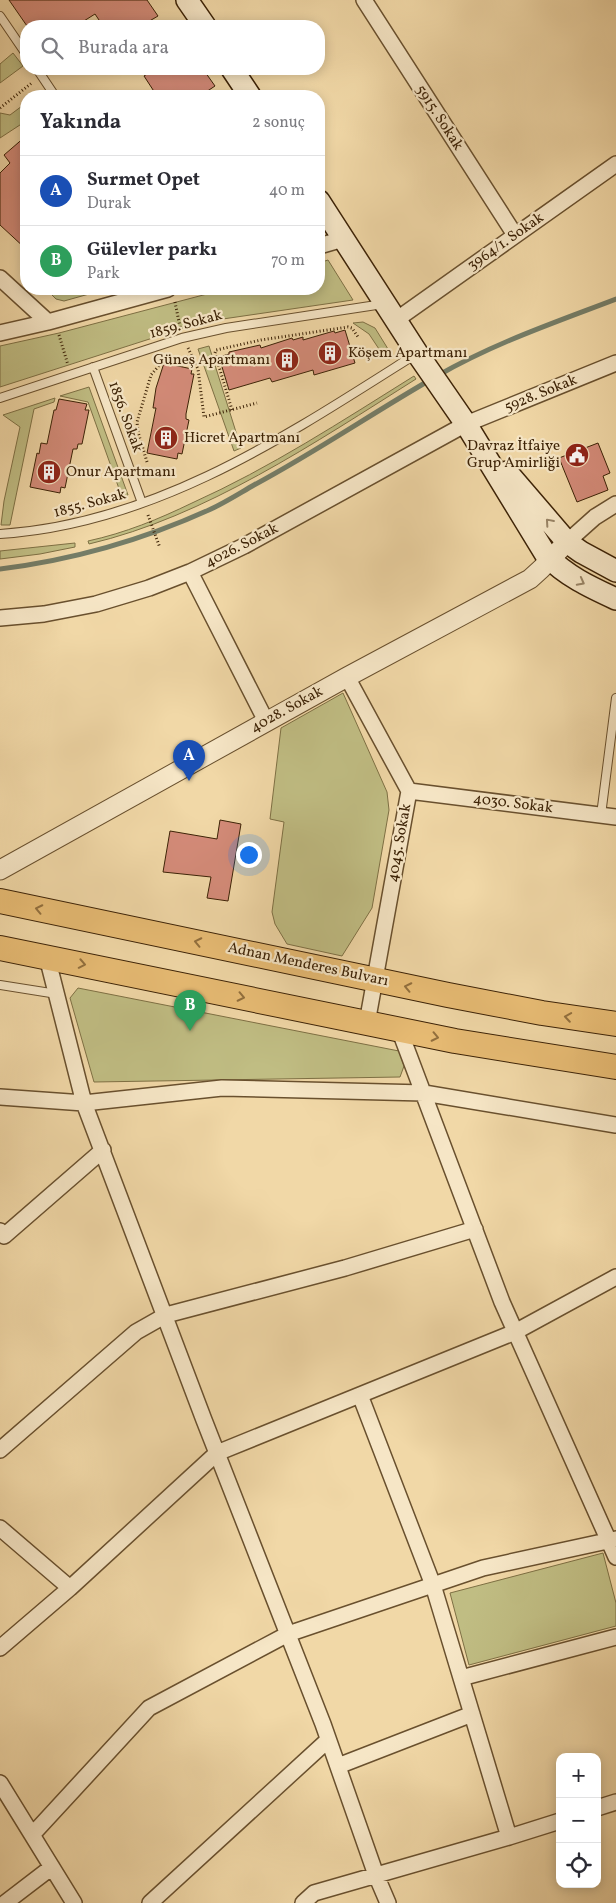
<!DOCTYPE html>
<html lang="tr">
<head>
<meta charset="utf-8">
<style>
  body { margin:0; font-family:Vollkorn,serif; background:#f2f2f3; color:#2b2b33 }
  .controls { position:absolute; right:15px; bottom:15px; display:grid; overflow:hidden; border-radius:10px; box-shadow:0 2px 12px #0003 }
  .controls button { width:45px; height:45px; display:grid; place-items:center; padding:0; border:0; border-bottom:1px solid #e1e1e2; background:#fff; color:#2b2b33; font:25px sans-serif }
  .you { position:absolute; left:248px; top:854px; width:18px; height:18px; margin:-12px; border:4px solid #fff; border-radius:50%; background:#1a73e8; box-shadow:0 0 0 8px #1a73e833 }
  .badge { display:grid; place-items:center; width:32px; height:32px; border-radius:50%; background:#8f2418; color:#fff; font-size:16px; font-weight:700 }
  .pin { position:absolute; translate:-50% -41px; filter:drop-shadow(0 1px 2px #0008) }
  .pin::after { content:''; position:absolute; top:26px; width:18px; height:15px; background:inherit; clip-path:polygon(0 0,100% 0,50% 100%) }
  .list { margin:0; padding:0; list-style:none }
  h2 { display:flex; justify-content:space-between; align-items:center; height:65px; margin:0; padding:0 20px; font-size:21px }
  h2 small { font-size:16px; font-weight:400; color:#7c7c81 }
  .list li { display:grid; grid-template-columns:32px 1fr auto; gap:15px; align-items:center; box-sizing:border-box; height:70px; padding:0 20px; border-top:1px solid #e1e1e2 }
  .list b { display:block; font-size:19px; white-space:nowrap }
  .list p { margin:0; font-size:16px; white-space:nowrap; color:#7c7c81 }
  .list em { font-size:16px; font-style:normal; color:#7c7c81 }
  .icon { flex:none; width:28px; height:28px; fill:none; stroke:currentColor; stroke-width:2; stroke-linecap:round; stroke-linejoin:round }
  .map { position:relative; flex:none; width:616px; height:1903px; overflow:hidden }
  .search { position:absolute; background:#fff; box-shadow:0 2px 12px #0003; left:20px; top:20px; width:305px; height:55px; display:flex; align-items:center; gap:12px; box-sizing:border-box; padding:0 18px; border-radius:20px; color:#7c7c81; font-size:19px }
  .panel { position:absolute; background:#fff; box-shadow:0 2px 12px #0003; left:20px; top:90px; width:305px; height:205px; border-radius:20px }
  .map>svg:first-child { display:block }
  .green { fill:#c0bd83; stroke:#7e7044 }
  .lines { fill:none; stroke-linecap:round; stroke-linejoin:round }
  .stream { stroke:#757d67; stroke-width:5 }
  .building { fill:#d48b79; stroke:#3c2206 }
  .service-casing { stroke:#69502e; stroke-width:10 }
  .minor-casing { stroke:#69502e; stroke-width:18 }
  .tertiary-casing { stroke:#69502e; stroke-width:21 }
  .secondary-casing { stroke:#3c2206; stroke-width:24 }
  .primary-casing { stroke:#3c2206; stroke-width:26 }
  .path { stroke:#3c2206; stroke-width:3; stroke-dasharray:1 2.5; stroke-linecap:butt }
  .service { stroke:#f6e6c6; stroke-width:8 }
  .minor { stroke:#f6e6c6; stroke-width:15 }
  .tertiary { stroke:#f6e6c6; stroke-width:19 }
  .secondary { stroke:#f6e6c6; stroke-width:21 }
  .primary { stroke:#e8bc74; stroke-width:24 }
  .oneway { stroke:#998466 }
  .oneway2 { stroke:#926f3d }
  .labels { text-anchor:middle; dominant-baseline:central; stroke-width:4.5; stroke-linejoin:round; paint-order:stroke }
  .street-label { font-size:15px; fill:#3c2206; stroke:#f6e6c6 }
  .poi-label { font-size:15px; fill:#3c2206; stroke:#f6e6c6; text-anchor:start }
</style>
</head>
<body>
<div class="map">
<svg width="616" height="1903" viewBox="0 0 616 1903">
  <rect width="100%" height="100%" fill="#f1d8a7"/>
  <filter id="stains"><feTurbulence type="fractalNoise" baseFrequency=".004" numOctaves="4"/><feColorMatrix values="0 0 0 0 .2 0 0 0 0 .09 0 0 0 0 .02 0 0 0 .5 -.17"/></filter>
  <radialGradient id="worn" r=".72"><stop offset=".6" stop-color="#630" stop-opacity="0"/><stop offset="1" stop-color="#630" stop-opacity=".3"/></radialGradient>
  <path class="green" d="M13 53 23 66 0 83V64Z
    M26 103V121L0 138V113L10 115Z
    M328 260 353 300 216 320 187 327 0 387V346L59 333 226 289H319V263Z
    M52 289H107L64 301 56 299 49 292Z
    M363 322 375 328 393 357 389 359 385 358 369 334 353 323Z
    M209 346 241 448 234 451 198 349Z
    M414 376 416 379C316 442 205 517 89 544L88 541C125 533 159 519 192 503 270 468 342 421 414 376Z
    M89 387 128 495 122 497 88 402 60 396Z
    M55 398 54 402 34 409 10 525H1L4 501 20 427 3 415Z
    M75 543V547L40 554 0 559V551Z
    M343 693 387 792 389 810 372 908 342 956 287 944 275 924 272 912 284 822 270 819 281 728Z
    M78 988 399 1051 404 1066 400 1077 94 1082 70 998Z
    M603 1553 616 1603V1626L469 1665 450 1593Z"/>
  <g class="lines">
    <path class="stream" d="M437 376C494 343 556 322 616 299
      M0 569C73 560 143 540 211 509 226 502 240 493 254 485 314 453 371 414 430 380"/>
  </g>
  <path class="building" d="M9 0H147L158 16 141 26H103L95 14 76 26H27Z
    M155 69H203L215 86 200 96H157L144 76Z
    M26 136V249L0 225V173L10 163 4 155Z
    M345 330 355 363 314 375 313 370 272 382 270 378 229 390 219 357 229 354V352L260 345 261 348 292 338 293 340 303 337V340L334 331 335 333Z
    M164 363 192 369 191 374H194L186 414V419L189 420 182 454 178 453 177 459 147 453 156 408H153L156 388Z
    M59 399 87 404 85 410H89L82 444H78L77 449H73L65 488 61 487 60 493 30 487 37 453 39 454 41 443 47 444 54 410H56Z
    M598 443 610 473 603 476 608 490 577 502 559 458Z
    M220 820 241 824 228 901 207 898 211 877 163 872 170 831 217 839Z"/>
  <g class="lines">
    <g class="service-casing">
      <path id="service" d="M0 16 26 54
        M37 69 55 96
        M93 367 142 503
        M0 398 182 338 226 328 383 304
        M0 534C156 524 288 435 416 354
        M601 815 616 698
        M0 985 57 994"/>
    </g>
    <g class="minor-casing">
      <path id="minor" d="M364 0 515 235
        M319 246 343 239
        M0 278 48 322 168 289
        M396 320 616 164
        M0 333 48 322
        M567 542 595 517 616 504
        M190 572 266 721
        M0 618 44 614 96 604 149 588 190 572 244 546 466 424 616 363
        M347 677 409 791 367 1023
        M409 791 616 817
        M47 957 84 1103 204 1420 323 1724 376 1875 388 1903
        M399 1029 502 1302 616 1557
        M0 1097 84 1103 222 1088 424 1093 616 1125
        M0 1231 4 1236 103 1150
        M360 1395 433 1585 509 1837 560 1821
        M0 1450 136 1332 166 1315 345 1268 475 1229
        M0 1528 70 1588 217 1453 515 1332 616 1277
        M0 1648 70 1588
        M461 1678 616 1637
        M338 1766 472 1714
        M0 1783 74 1903
        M597 1808 616 1802
        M32 1835 149 1708 288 1634 483 1568 616 1539
        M5 1903 52 1867
        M150 1903 328 1740
        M303 1903 314 1893 509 1837"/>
    </g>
    <g class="tertiary-casing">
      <path id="tertiary" d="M0 870 347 677 530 579 541 569 567 542"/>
    </g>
    <g class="secondary-casing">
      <path id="secondary" d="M187 0 205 26
        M232 69 250 96
        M319 201 417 353 466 424 546 555C566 576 590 587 616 599
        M507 472 567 542 581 552 616 571"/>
    </g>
    <g class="primary-casing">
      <path id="primary" d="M0 901 448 995 542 1013 616 1024
        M0 948 455 1041 616 1067"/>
    </g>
    <path class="path" d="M0 108 33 82
      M175 302 180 327
      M59 335 68 365
      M188 348 198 369 204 417 257 403
      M232 410 215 353 216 350 261 340 348 327 352 328 358 337
      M147 462 138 432 137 422 151 375 161 363 192 356
      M148 515 160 548"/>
    <use href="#service" class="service"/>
    <use href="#minor" class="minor"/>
    <use href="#tertiary" class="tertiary"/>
    <use href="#secondary" class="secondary"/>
    <use href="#primary" class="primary"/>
  </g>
  <defs><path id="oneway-chevron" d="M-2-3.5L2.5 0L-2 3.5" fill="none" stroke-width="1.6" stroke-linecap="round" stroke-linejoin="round" transform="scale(1.25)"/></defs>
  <g class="oneway">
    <use href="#oneway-chevron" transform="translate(549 522) rotate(-131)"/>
    <use href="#oneway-chevron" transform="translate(581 582) rotate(28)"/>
  </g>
  <g class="oneway2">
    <use href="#oneway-chevron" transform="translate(39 909) rotate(-168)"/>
    <use href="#oneway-chevron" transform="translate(198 942) rotate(-168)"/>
    <use href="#oneway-chevron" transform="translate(82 964) rotate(11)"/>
    <use href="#oneway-chevron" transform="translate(408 987) rotate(-168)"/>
    <use href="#oneway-chevron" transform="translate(241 997) rotate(12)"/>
    <use href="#oneway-chevron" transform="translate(568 1017) rotate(-171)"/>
    <use href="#oneway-chevron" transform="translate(435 1037) rotate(12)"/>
  </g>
  <defs>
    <g id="building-disc" transform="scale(1.25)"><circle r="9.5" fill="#8f2418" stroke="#f6e6c6"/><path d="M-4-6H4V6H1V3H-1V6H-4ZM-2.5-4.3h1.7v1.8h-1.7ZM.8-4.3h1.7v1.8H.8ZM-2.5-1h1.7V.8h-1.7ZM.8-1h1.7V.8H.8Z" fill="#fff"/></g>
    <g id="civic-disc" transform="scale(1.25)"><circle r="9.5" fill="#8f2418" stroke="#f6e6c6"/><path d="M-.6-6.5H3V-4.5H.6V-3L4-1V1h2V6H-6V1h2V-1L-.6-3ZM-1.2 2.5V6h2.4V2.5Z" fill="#fff"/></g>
  </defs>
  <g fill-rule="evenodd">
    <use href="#building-disc" x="330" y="353"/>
    <use href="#building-disc" x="287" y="360"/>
    <use href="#building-disc" x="166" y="438"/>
    <use href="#civic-disc" x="577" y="455"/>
    <use href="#building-disc" x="49" y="472"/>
  </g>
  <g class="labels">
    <g class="street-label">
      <text transform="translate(439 118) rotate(57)">5915. Sokak</text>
      <text transform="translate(506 242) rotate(-35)">3964/1. Sokak</text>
      <text transform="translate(186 325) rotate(-15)">1859. Sokak</text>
      <text transform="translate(541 394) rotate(-22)">5928. Sokak</text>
      <text transform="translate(125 417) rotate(70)">1856. Sokak</text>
      <text transform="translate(90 504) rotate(-15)">1855. Sokak</text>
      <text transform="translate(242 546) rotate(-27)">4026. Sokak</text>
      <text transform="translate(287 710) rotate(-29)">4028. Sokak</text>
      <text transform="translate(513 804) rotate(7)">4030. Sokak</text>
      <text transform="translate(400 843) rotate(-80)">4045. Sokak</text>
      <text transform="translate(308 965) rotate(12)">Adnan Menderes Bulvarı</text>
    </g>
    <g class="poi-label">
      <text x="348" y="353">Köşem Apartmanı</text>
      <text x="270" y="360" text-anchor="end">Güneş Apartmanı</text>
      <text x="184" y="438">Hicret Apartmanı</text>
      <text x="560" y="446" text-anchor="end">Davraz İtfaiye<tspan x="560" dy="17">Grup Amirliği</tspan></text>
      <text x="66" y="472">Onur Apartmanı</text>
    </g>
  </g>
  <rect width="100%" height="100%" filter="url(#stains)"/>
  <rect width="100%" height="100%" fill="url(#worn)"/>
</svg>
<div class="controls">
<button>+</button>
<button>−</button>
<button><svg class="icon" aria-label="locate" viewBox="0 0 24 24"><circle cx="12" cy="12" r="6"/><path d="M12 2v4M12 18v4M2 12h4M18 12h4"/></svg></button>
</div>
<div class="you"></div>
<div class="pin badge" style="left:189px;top:781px;background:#1a4fb4">A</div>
<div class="pin badge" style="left:190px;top:1031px;background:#2e9e5b">B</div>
<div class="search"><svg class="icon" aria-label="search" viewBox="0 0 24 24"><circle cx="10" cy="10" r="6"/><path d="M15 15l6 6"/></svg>Burada ara</div>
<section class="panel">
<h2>Yakında<small>2 sonuç</small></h2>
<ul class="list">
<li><span class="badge" style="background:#1a4fb4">A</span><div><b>Surmet Opet</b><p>Durak</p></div><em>40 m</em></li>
<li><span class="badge" style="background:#2e9e5b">B</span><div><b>Gülevler parkı</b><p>Park</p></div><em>70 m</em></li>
</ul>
</section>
</div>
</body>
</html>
